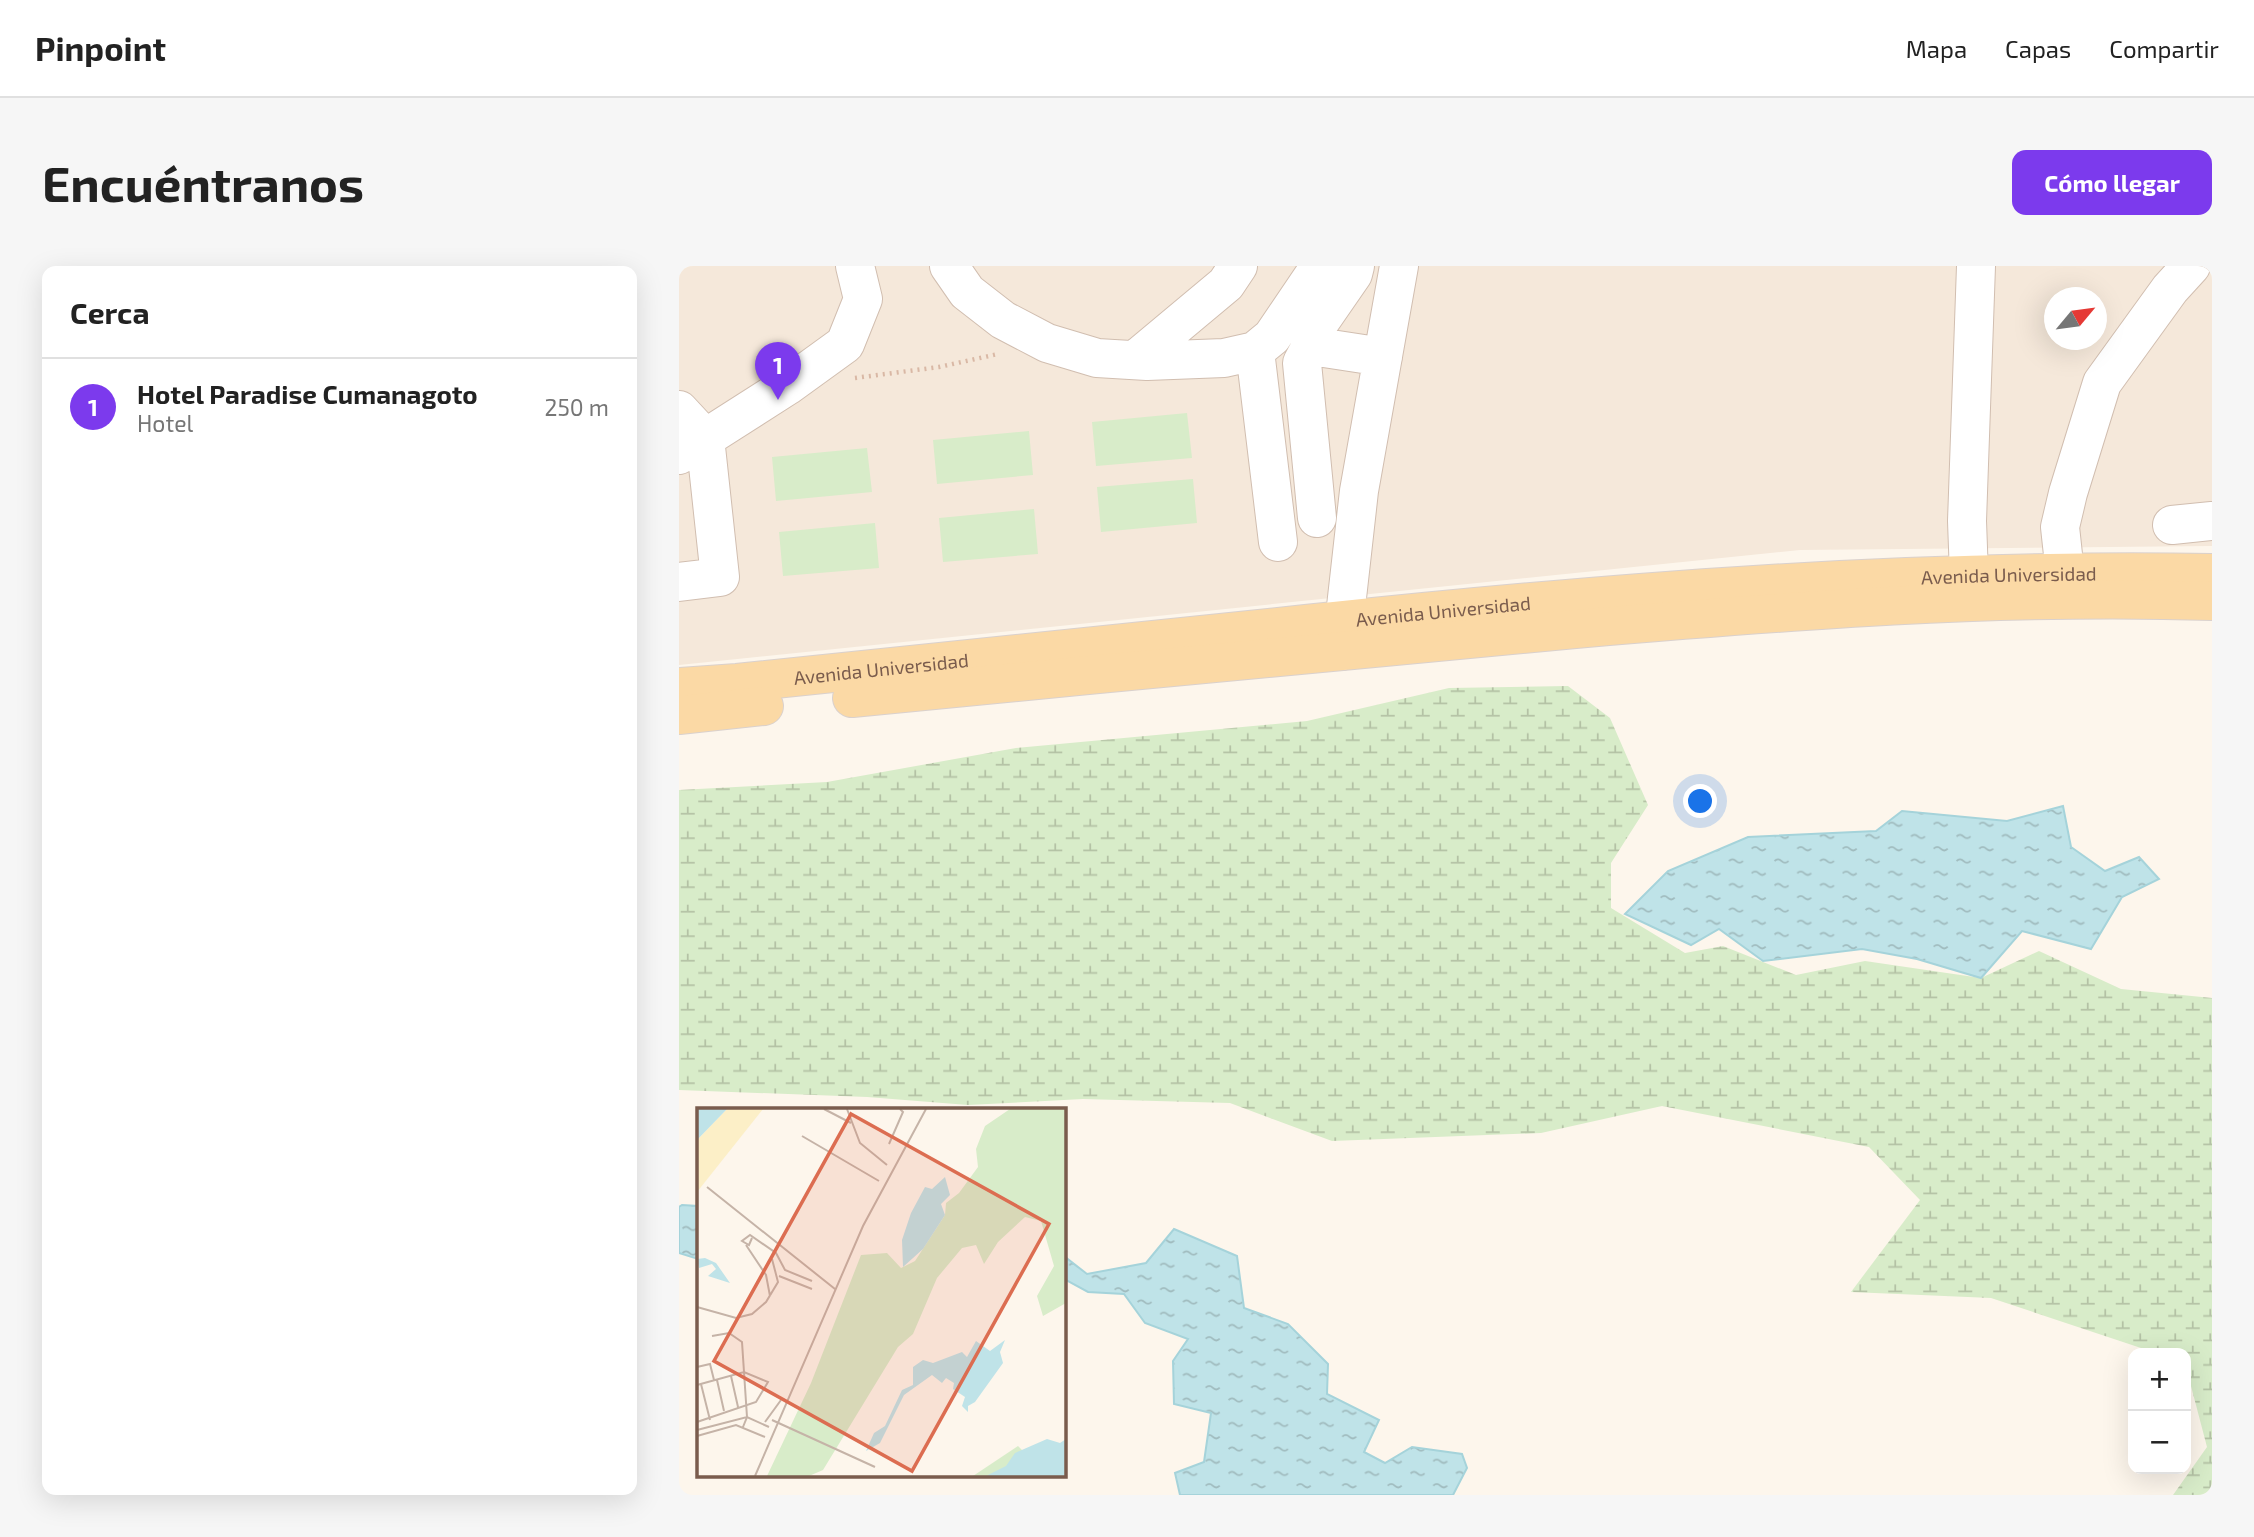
<!DOCTYPE html>
<html lang="es">
<head>
<meta charset="utf-8">
<style>
  body { margin:0; font-family:"Exo 2",sans-serif; background:#f6f6f6; color:#222 }
  .controls { position:absolute; right:21px; bottom:21px; display:grid; overflow:hidden; border-radius:14px; box-shadow:0 7px 28px #0002 }
  .controls button { width:63px; height:63px; display:grid; place-items:center; padding:0; border:0; border-bottom:2px solid #e0e0e0; background:#fff; color:#222; font:35px sans-serif }
  .compass { position:absolute; left:1365px; top:21px; width:63px; height:63px; border-radius:50%; background:#fff; box-shadow:0 7px 28px #0002; rotate:61deg }
  .you { position:absolute; left:1022px; top:536px; width:24px; height:24px; margin:-18px; border:5px solid #fff; border-radius:50%; background:#1a73e8; box-shadow:0 0 0 10px #1a73e833 }
  .badge { display:grid; place-items:center; width:46px; height:46px; border-radius:50%; background:#7c3aed; color:#fff; font-size:23px; font-weight:700 }
  .pin { position:absolute; translate:-50% -58px; filter:drop-shadow(0 2px 4px #0008) }
  .pin::after { content:''; position:absolute; top:37px; width:24px; height:21px; background:inherit; clip-path:polygon(0 0,100% 0,50% 100%) }
  .list { margin:0; padding:0; list-style:none }
  h2 { display:flex; justify-content:space-between; align-items:center; height:91px; margin:0; padding:0 28px; font-size:30px }
  h2 small { font-size:23px; font-weight:400; color:#767676 }
  .list li { display:grid; grid-template-columns:46px 1fr auto; gap:21px; align-items:center; box-sizing:border-box; height:98px; padding:0 28px; border-top:2px solid #e0e0e0 }
  .list b { display:block; font-size:26px; white-space:nowrap }
  .list p { margin:0; font-size:23px; white-space:nowrap; color:#767676 }
  .list em { font-size:23px; font-style:normal; color:#767676 }
  .map { position:relative; flex:none; width:1533px; height:1229px; overflow:hidden; border-radius:14px }
  header { display:flex; align-items:center; gap:42px; box-sizing:border-box; height:98px; padding:0 35px; background:#fff; border-bottom:2px solid #e0e0e0 }
  header strong { font-size:33px }
  nav { display:flex; gap:38px; margin-inline-start:auto; font-size:24px }
  .intro { display:flex; align-items:center; justify-content:space-between; box-sizing:border-box; height:168px; padding:0 42px }
  h1 { margin:0; font-size:49px }
  .button { padding:18px 32px; border-radius:14px; background:#7c3aed; color:#fff; font-size:24px; font-weight:700 }
  main { display:flex; gap:42px; padding:0 42px }
  aside { flex:1; background:#fff; border-radius:14px; box-shadow:0 7px 28px #0002 }
  .map>svg:first-child { display:block }
  .residential { fill:#f5e8da; fill-rule:evenodd }
  .grass { fill:#d8ecc9 }
  .wetland { fill:url(#wetland-marsh) }
  .water { fill:url(#water-ripples); stroke:#a5d3da; stroke-width:2 }
  .lines { fill:none; stroke-linecap:round; stroke-linejoin:round }
  .minor-casing { stroke:#d1beb0; stroke-width:40 }
  .major-casing { stroke:#dad1cd; stroke-width:40 }
  .path { stroke:#d9b8a5; stroke-width:4.5; stroke-dasharray:2 5; stroke-linecap:butt }
  .minor { stroke:#fff; stroke-width:38 }
  .major { stroke:#fbd9a5; stroke-width:38 }
  .labels { text-anchor:middle; dominant-baseline:central; stroke-width:6; stroke-linejoin:round; paint-order:stroke }
  .street-label { font-size:19px; fill:#7a5c4d; stroke:#fffaf3 }
  .inset-road { fill:none; stroke:#c5b3a7; stroke-width:2 }
  .view { fill:#dc6d51; fill-opacity:0.15; stroke:#dc6d51; stroke-width:3.5 }
  .inset-edge { fill:none; stroke:#7a5c4d; stroke-width:3.5 }
</style>
</head>
<body>
<header>
<strong>Pinpoint</strong>
<nav><a>Mapa</a><a>Capas</a><a>Compartir</a></nav>
</header>
<div class="intro"><h1>Encuéntranos</h1><a class="button">Cómo llegar</a></div>
<main>
<aside>
<h2>Cerca<small></small></h2>
<ul class="list">
<li><span class="badge">1</span><div><b>Hotel Paradise Cumanagoto</b><p>Hotel</p></div><em>250 m</em></li>
</ul>
</aside>
<div class="map">
<svg width="1533" height="1229" viewBox="0 0 1533 1229">
  <defs>
    <pattern id="wetland-marsh" width="20" height="14" patternUnits="userSpaceOnUse" patternTransform="scale(1.75)"><rect width="20" height="14" fill="#d8ecc9"/><path d="M1 5h8M5 5V1M11 12h8M15 12V8" fill="none" stroke="#b4c2a5"/></pattern>
    <pattern id="water-ripples" width="26" height="14" patternUnits="userSpaceOnUse" patternTransform="scale(1.75)"><rect width="26" height="14" fill="#bfe3e8"/><path d="M2 4q2-2 4 0t4 0M15 11q2-2 4 0t4 0" fill="none" stroke="#a0bbbe"/></pattern>
  </defs>
  <rect width="100%" height="100%" fill="#fdf6ec"/>
  <path class="residential" d="M0 0H1533V280L1121 284 0 399ZM1376 32H1418V74H1376Z"/>
  <path class="grass" d="M508 147 513 192 417 200 413 156Z
    M350 165 354 209 258 218 254 174Z
    M188 182 193 226 97 235 93 191Z
    M514 213 518 257 422 266 418 221Z
    M355 243 359 288 264 296 260 252Z
    M196 257 200 302 104 310 100 266Z"/>
  <path class="wetland" d="M889 420 931 452 969 539 932 597V642L1006 687 1044 680 1117 709 1186 695 1302 712 1360 685 1442 723 1533 732V1229H1494L1528 1181 1507 1101V1087H1477L1312 1032 1172 1026 1241 934 1190 881 983 840 862 867 653 875 551 837 404 833 289 839 188 831 0 824V524L148 516 337 482 628 455 770 422Z"/>
  <path class="water" d="M1384 540 1392 581 1426 605 1460 591 1480 613 1443 631 1412 683 1343 665 1302 712 1238 693 1183 683 1084 695 1040 663 1012 679 946 648 989 605 1069 571 1197 565 1223 545 1328 555Z
    M3 939 19 940V993L0 987V941Z
    M495 963 558 990 565 1042 609 1058 649 1098 648 1128 700 1154 685 1186 706 1197 733 1181 783 1188 788 1202 774 1229H501L496 1207 525 1196 532 1147 495 1138 494 1095 509 1073 466 1057 445 1028 409 1026 385 1013V990L408 1008 467 997Z"/>
  <g class="lines">
    <g class="minor-casing">
      <path id="minor" d="M270 0 288 26 324 54 368 77 418 92 468 95 545 92 576 85 593 71 639 3
        M632 80 704 91
        M576 85 599 276
        M456 94 547 18 559 0
        M0 144 26 172 41 311 0 316
        M0 189 108 120 166 78 184 33 176 0
        M638 252 623 97 632 80 636 63 674 8 676 0
        M1493 259 1533 255
        M1386 307 1381 261 1389 227 1423 117 1491 23 1512 0
        M1290 309 1288 255 1297 0
        M662 385 680 225 720 0"/>
    </g>
    <g class="major-casing">
      <g id="major">
        <path id="s1" d="M0 421 58 417C247 397 437 378 627 358 928 326 1230 302 1533 307"/>
        <path d="M173 432C414 409 655 384 896 363 1108 345 1321 328 1533 335"/>
        <path d="M0 449 85 440"/>
      </g>
    </g>
    <path class="path" d="M176 112 260 101 319 88"/>
    <use href="#minor" class="minor"/>
    <use href="#major" class="major"/>
  </g>
  <g class="labels">
    <g class="street-label">
      <text stroke="none"><textPath href="#s1" startOffset="1335">Avenida Universidad</textPath></text>
      <text stroke="none"><textPath href="#s1" startOffset="768">Avenida Universidad</textPath></text>
      <text stroke="none"><textPath href="#s1" startOffset="203">Avenida Universidad</textPath></text>
    </g>
  </g>
  <g transform="translate(18 842)">
    <rect width="369" height="369" fill="#fdf6ec"/>
    <path d="M313 1H369V195L346 208 340 188 357 158 344 113 328 109 301 134 287 156 279 137 265 140 240 170 216 226 201 239 126 362 112 368H70L114 275 164 147 190 145 204 160 218 153 248 107 249 95 262 85 281 59 279 41 288 18ZM321 338 327 344 309 368H276Z" fill="#d8ecc9"/>
    <path d="M30 1H66L0 84V32Z" fill="#fcefc7"/>
    <path d="M0 1H30L0 32ZM248 69 253 87 244 96 248 107 226 141 206 159 205 132 214 105 228 79 235 81ZM8 150 19 155 33 175 11 168 19 161 15 156 2 160 0 151ZM308 232 303 244 306 255 278 294 271 298V304L265 298 268 289 256 281 257 275 249 270 245 275 235 267 207 287 183 335 169 343 177 325 188 318 205 282 216 277V259L226 252 236 255 265 244 270 249 279 233 293 243ZM350 331 363 335 369 331V368H289L309 358 318 345Z" fill="#bfe3e8"/>
    <path class="inset-road" d="M127 1 154 15M150 1 163 35 190 57M105 28 182 73M192 36 206 4 203 1M10 79 138 181M55 130 52 137 45 133 53 127 79 145 88 162 115 173M49 137 69 167 73 188M82 168 115 181M0 199 39 210 55 206 69 194 81 174 75 151M15 228 32 225 45 234 50 309 46 319M0 259 13 256 17 272M34 268 41 299M20 272 27 303M4 276 13 312M0 277 47 264 71 274 59 294 0 314M75 312 178 359M68 314 84 292M0 322 50 309 72 319M0 328 39 317 68 329M58 368 166 118 229 1"/>
    <path class="view" d="M154 6 352 116 215 363 17 253Z"/>
    <rect width="369" height="369" class="inset-edge"/>
  </g>
</svg>
<div class="controls">
<button>+</button>
<button>−</button>
</div>
<svg class="compass" viewBox="-18 -18 36 36"><path d="M0-13l5 13h-10z" fill="#e53935"/><path d="M0 13l5-13h-10z" fill="#767676"/></svg>
<div class="you"></div>
<div class="pin badge" style="left:99px;top:134px">1</div>
</div>
</main>
</body>
</html>
